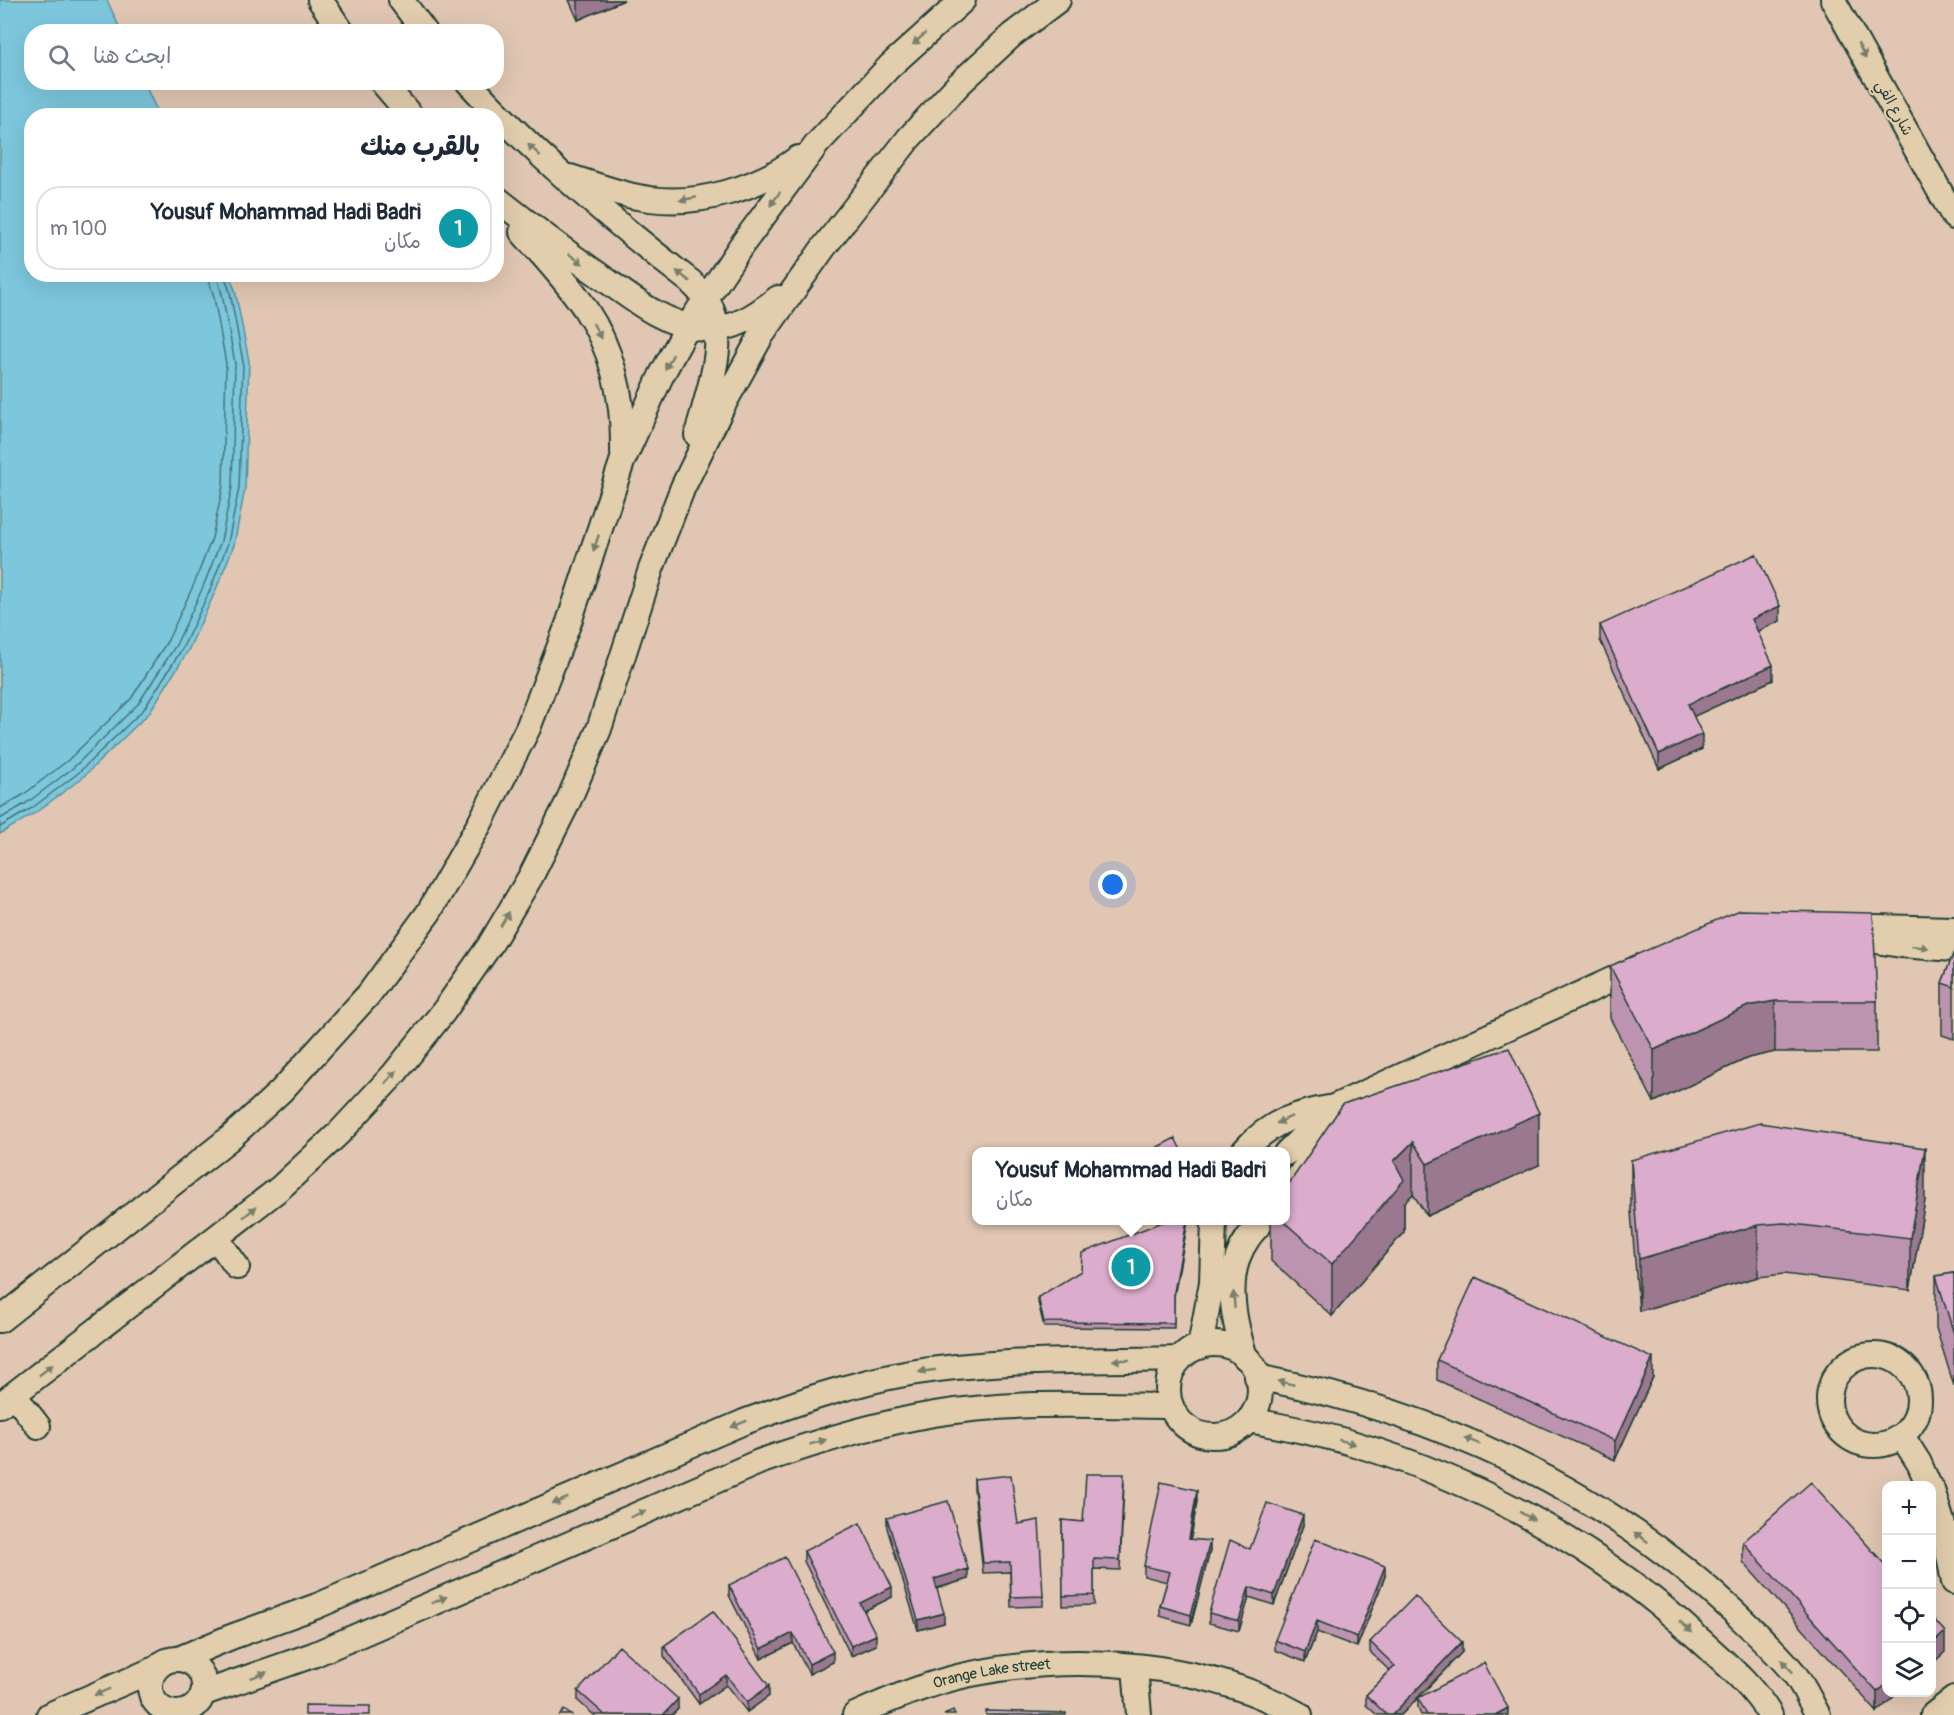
<!DOCTYPE html>
<html lang="ar">
<head>
<meta charset="utf-8">
<style>
  body { margin:0; font-family:Pangolin,"Playpen Sans Arabic",sans-serif; background:#f6f6f7; color:#1f2937; direction:rtl }
  .controls { position:absolute; right:18px; bottom:18px; display:grid; overflow:hidden; border-radius:12px; box-shadow:0 6px 24px #0002 }
  .controls button { width:54px; height:54px; display:grid; place-items:center; padding:0; border:0; border-bottom:2px solid #e0e1e3; background:#fff; color:#1f2937; font:30px sans-serif }
  .you { position:absolute; left:1113px; top:885px; width:21px; height:21px; margin:-15px; border:4px solid #fff; border-radius:50%; background:#1a73e8; box-shadow:0 0 0 9px #1a73e833 }
  .badge { display:grid; place-items:center; width:39px; height:39px; border-radius:50%; background:#d93025; color:#fff; font-size:20px; font-weight:700 }
  .pin { position:absolute; translate:-50% -50%; border:3px solid #fff; box-shadow:0 2px 6px #0006 }
  .popup { position:absolute; left:972px; top:1147px; width:318px; height:78px; box-sizing:border-box; display:grid; place-content:center; border-radius:12px; background:#fff; filter:drop-shadow(0 2px 4px #0005); font-size:20px; white-space:nowrap; color:#747a83 }
  .popup b { font-size:22px; color:#1f2937 }
  .popup::after { content:''; position:absolute; left:50%; top:100%; margin-left:-12px; border:12px solid transparent; border-top-color:#fff }
  .list { margin:0; padding:0; list-style:none }
  h2 { display:flex; justify-content:space-between; align-items:center; height:78px; margin:0; padding:0 24px; font-size:26px }
  h2 small { font-size:20px; font-weight:400; color:#747a83 }
  .list li { display:grid; grid-template-columns:39px 1fr auto; gap:18px; align-items:center; box-sizing:border-box; height:84px; margin:0 12px 12px; padding:0 12px; border:2px solid #e0e1e3; border-radius:24px }
  .list b { display:block; font-size:22px; white-space:nowrap }
  .list p { margin:0; font-size:20px; white-space:nowrap; color:#747a83 }
  .list em { font-size:20px; font-style:normal; color:#747a83 }
  .icon { flex:none; width:33px; height:33px; fill:none; stroke:currentColor; stroke-width:2; stroke-linecap:round; stroke-linejoin:round }
  .map { position:relative; flex:none; width:1954px; height:1715px; overflow:hidden; direction:ltr }
  .search { position:absolute; background:#fff; box-shadow:0 6px 24px #0002; left:24px; top:24px; width:480px; height:66px; display:flex; align-items:center; gap:15px; box-sizing:border-box; padding:0 21px; border-radius:24px; color:#747a83; font-size:22px }
  .panel { position:absolute; background:#fff; box-shadow:0 6px 24px #0002; left:24px; top:108px; width:480px; height:174px; border-radius:24px; direction:rtl }
  .map>svg:first-child { display:block }
  .water { fill:#7dc7dd; stroke:#579099; stroke-width:1.5 }
  .lines { fill:none; stroke-linecap:round; stroke-linejoin:round }
  .shore { stroke:#457478; stroke-width:1.5 }
  .minor-casing { stroke:#1f3d34; stroke-width:28 }
  .minor { stroke:#e2cead; stroke-width:24 }
  .wall { fill:#bd94af; stroke:#1f3d34; stroke-width:1.5 }
  .shaded-wall { fill:#9a788f; stroke:#1f3d34; stroke-width:1.5 }
  .building { fill:#dcaccc; stroke:#1f3d34; stroke-width:1.5 }
  .oneway { fill:#777e6a }
  .labels { text-anchor:middle; dominant-baseline:central; stroke-width:4.5; stroke-linejoin:round; paint-order:stroke }
  .street-label { font-size:15px; fill:#1f3d34; stroke:#e2cead }
</style>
</head>
<body>
<div class="map">
<svg width="1954" height="1715" viewBox="0 0 1954 1715">
  <rect width="100%" height="100%" fill="#e1c7b3"/>
  <filter id="ink" filterUnits="userSpaceOnUse"><feTurbulence type="fractalNoise" baseFrequency=".0167" numOctaves="2"/><feDisplacementMap in="SourceGraphic" scale="12" xChannelSelector="R" yChannelSelector="G"/><feConvolveMatrix kernelMatrix="1 2 1 2 8 2 1 2 1" color-interpolation-filters="sRGB"/></filter>
  <g filter="url(#ink)">
    <path class="water" d="M0 0H107L121 31 32 32V82L144 83 159 115 32 116V274L229 275 235 290 249 361 245 489 234 545 215 592 188 651 149 713 82 778 35 813 0 834Z"/>
    <g class="lines">
      <path class="shore" d="M0 808 23 795 67 761 131 699 168 640 194 584 212 538 223 486 226 364 214 297 207 274
        M0 819 28 802 73 768 138 704 176 645 203 587 221 541 232 487 235 363 222 294 216 274
        M0 827 32 808 77 774 144 709 182 649 210 590 228 543 239 488 243 362 230 292 224 274"/>
      <g class="minor-casing">
        <g id="minor">
          <path d="M320 0 342 32"/>
          <path d="M401 0 425 32"/>
          <path d="M1833 0 1954 217"/>
          <path d="M382 82 411 116"/>
          <path d="M468 82C536 156 612 221 691 282 696 288 703 293 707 300 731 340 707 393 697 435"/>
          <path d="M570 177C596 185 623 196 650 199 699 206 759 188 798 158"/>
          <path d="M496 198C530 225 564 251 599 275 630 297 665 326 704 329 734 331 756 315 778 298"/>
          <path d="M522 232C544 257 568 282 586 310 614 352 624 402 623 452"/>
          <path d="M1843 929 1875 927 1954 929"/>
          <path d="M1858 938 1901 945 1954 949"/>
          <path d="M1243 1152C1269 1122 1296 1113 1334 1107L1640 967"/>
          <path d="M1286 1153 1328 1112"/>
          <path d="M1286 1195 1305 1168 1334 1107"/>
          <path d="M217 1239 237 1267"/>
          <path d="M0 1320 230 1138 281 1091 369 994 429 912 480 823 528 728 569 622 622 462 661 376 688 326 741 246 817 144 890 66 963 0"/>
          <circle cx="1214" cy="1390" r="46"/>
          <path d="M1200 1347 1212 1282 1214 1220"/>
          <circle cx="1874" cy="1400" r="45"/>
          <path d="M1245 1357C1233 1319 1223 1273 1248 1238 1252 1232 1258 1226 1263 1220"/>
          <path d="M1257 1377C1434 1412 1600 1487 1732 1610 1753 1630 1775 1650 1793 1672 1803 1684 1810 1701 1818 1715"/>
          <path d="M14 1395 38 1426"/>
          <path d="M0 1405 280 1188 339 1133 394 1074 444 1011 490 945 531 876 567 804 599 729 651 569 683 487 722 407 761 336 824 247 909 138 959 84 1012 35 1058 0"/>
          <path d="M1249 1420C1285 1427 1320 1433 1355 1444 1482 1482 1602 1549 1699 1639 1724 1662 1753 1686 1770 1715"/>
          <path d="M1902 1436 1919 1463 1929 1486"/>
          <path d="M1932 1490 1943 1525 1954 1582"/>
          <path d="M181 1658 231 1637 317 1606 744 1422C798 1402 853 1383 910 1373 999 1359 1090 1361 1180 1359"/>
          <circle cx="177" cy="1686" r="27"/>
          <path d="M1135 1667 1139 1715"/>
          <path d="M204 1693 313 1655 759 1462C816 1442 874 1424 934 1414 1012 1401 1092 1405 1171 1406"/>
          <path d="M49 1715 155 1669"/>
          <path id="s1" d="M855 1715C892 1698 931 1682 971 1674 1077 1652 1205 1662 1300 1715"/>
          <path d="M1933 1715 1954 1699"/>
        </g>
      </g>
      <use href="#minor" class="minor"/>
    </g>
    <path class="wall" d="M569 0H624L578 20Z
      M1780 621 1758 631 1773 680 1693 716 1702 749 1659 769 1600 640V625Z
      M1954 952V1039L1942 1035V983Z
      M1610 966 1877 1001V1052H1775L1748 1058 1654 1102 1610 1018Z
      M1343 1104 1539 1165 1427 1216 1413 1194 1404 1203V1232L1332 1316 1271 1261V1221H1286Z
      M1631 1160 1925 1200 1910 1290 1784 1274 1758 1277 1639 1311 1631 1212Z
      M1954 1273V1386L1936 1328V1276Z
      M1038 1297H1174V1328L1044 1327 1038 1302Z
      M1437 1360 1653 1377 1615 1460 1437 1380Z
      M974 1479 1018 1524 1043 1596V1606L1011 1607 1010 1572 983 1573 974 1489Z
      M1124 1484 1120 1570 1094 1569V1605L1063 1606 1062 1520 1083 1522Z
      M1197 1501 1191 1539 1210 1551 1191 1625 1160 1616V1606L1167 1582 1144 1576V1566Z
      M887 1518 968 1579 936 1589 944 1623 918 1630 887 1528Z
      M1303 1525 1274 1605 1249 1597 1239 1631 1209 1623V1613L1250 1549Z
      M1743 1542 1887 1567 1877 1712 1743 1562Z
      M804 1551 892 1597 864 1611 876 1645 851 1656 804 1561Z
      M1385 1576 1357 1647 1317 1632 1305 1662 1275 1650V1640Z
      M729 1585 833 1662 809 1674 793 1643 761 1659 729 1595Z
      M713 1611 769 1696 747 1712 726 1685 699 1704 664 1656V1646Z
      M1370 1642 1462 1652 1418 1698 1508 1715H1421L1418 1708V1698L1401 1715H1377L1366 1705V1695L1390 1671 1370 1652Z
      M578 1691 678 1709 672 1715H594L578 1701Z"/>
    <path class="shaded-wall" d="M578 0H624L578 20Z
      M1780 606V621L1752 634V619Z
      M1773 665V680L1688 719V704Z
      M1702 734V749L1659 769V754Z
      M1775 1001V1052L1748 1058 1654 1102V1050L1748 1006Z
      M1539 1113V1165L1427 1216V1164Z
      M1413 1142V1194L1404 1203V1232L1332 1316V1264L1394 1161Z
      M1925 1148V1200L1910 1290V1238Z
      M1187 1221H1188L1174 1297V1292Z
      M1758 1225V1277L1639 1311V1259Z
      M1653 1358V1377L1615 1460V1441Z
      M1197 1490V1501L1189 1549V1539Z
      M1303 1515V1525L1274 1605V1595Z
      M1210 1541V1551L1191 1625V1615Z
      M1385 1566V1576L1357 1647V1637Z
      M968 1569V1579L934 1589V1579Z
      M892 1587V1597L860 1613V1603Z
      M1249 1587V1597L1239 1631V1621Z
      M944 1613V1623L918 1630V1620Z
      M1317 1621V1632L1305 1662V1652Z
      M1945 1632V1652L1932 1664V1644Z
      M793 1633V1643L761 1659V1649Z
      M876 1635V1645L851 1656V1646Z
      M1462 1642V1652L1401 1715H1392Z
      M833 1652V1662L809 1674V1664Z
      M726 1675V1685L699 1704V1694Z
      M1887 1684V1692H1899L1877 1712V1692Z
      M769 1686V1696L747 1712V1702Z
      M678 1699V1709L672 1715H663Z
      M1508 1708V1715H1495Z"/>
    <path class="building" d="M1756 554 1780 606 1752 619 1773 665 1688 704 1702 734 1659 754 1600 625Z
      M1740 910 1873 913 1877 1001H1775L1748 1006 1654 1050 1610 966Z
      M1954 952V987L1942 983Z
      M1509 1048 1539 1113 1427 1164 1413 1142 1394 1161 1404 1180 1332 1264 1283 1221H1286V1188L1343 1104Z
      M1760 1123 1925 1148 1910 1238 1784 1223 1758 1225 1639 1259 1631 1160Z
      M1175 1138 1182 1152H1148Z
      M1165 1221H1187L1174 1292V1323L1044 1322 1038 1297 1081 1271 1082 1253Z
      M1954 1273V1334L1936 1276Z
      M1475 1277 1653 1358 1615 1441 1437 1360Z
      M1086 1474H1124L1120 1560 1094 1559V1595L1063 1596 1062 1520 1083 1522Z
      M1011 1475 1018 1524 1039 1520 1043 1596 1011 1597 1010 1562 983 1563 974 1479Z
      M1161 1482 1197 1490 1189 1539 1210 1541 1191 1615 1160 1606 1170 1572 1144 1566Z
      M1811 1482 1887 1567V1684L1877 1692 1743 1542Z
      M948 1501 968 1569 934 1579 944 1613 918 1620 887 1518Z
      M1267 1503 1303 1515 1274 1595 1249 1587 1239 1621 1209 1613 1230 1540 1250 1549Z
      M860 1523 892 1587 860 1603 876 1635 851 1646 804 1551Z
      M1315 1539 1385 1566 1357 1637 1317 1621 1305 1652 1275 1640Z
      M785 1557 833 1652 809 1664 793 1633 761 1649 729 1585Z
      M1415 1596 1462 1642 1392 1715H1387L1366 1695 1395 1666 1370 1642Z
      M713 1611 769 1686 747 1702 726 1675 699 1694 664 1646Z
      M1932 1617 1945 1632 1932 1644Z
      M619 1646 678 1699 663 1715H605L578 1691Z
      M1484 1663 1508 1708 1495 1715H1427L1418 1698Z
      M305 1705 370 1706V1715H305Z
      M564 1710 571 1715H560Z
      M953 1711 955 1715H944Z
      M986 1711 1066 1713V1715H986Z"/>
    <defs><path id="oneway-solid" d="M-6-.8H1V-3.2L6.5 0L1 3.2V.8H-6Z" transform="scale(1.5)"/></defs>
    <g class="oneway">
      <use href="#oneway-solid" transform="translate(919 39) rotate(138)"/>
      <use href="#oneway-solid" transform="translate(1862 51) rotate(61)"/>
      <use href="#oneway-solid" transform="translate(534 150) rotate(-137)"/>
      <use href="#oneway-solid" transform="translate(688 199) rotate(169)"/>
      <use href="#oneway-solid" transform="translate(775 199) rotate(126)"/>
      <use href="#oneway-solid" transform="translate(576 259) rotate(35)"/>
      <use href="#oneway-solid" transform="translate(683 276) rotate(-142)"/>
      <use href="#oneway-solid" transform="translate(597 331) rotate(63)"/>
      <use href="#oneway-solid" transform="translate(669 362) rotate(118)"/>
      <use href="#oneway-solid" transform="translate(596 543) rotate(109)"/>
      <use href="#oneway-solid" transform="translate(505 919) rotate(-59)"/>
      <use href="#oneway-solid" transform="translate(1920 947) rotate(6)"/>
      <use href="#oneway-solid" transform="translate(391 1077) rotate(-48)"/>
      <use href="#oneway-solid" transform="translate(1284 1120) rotate(154)"/>
      <use href="#oneway-solid" transform="translate(250 1212) rotate(-39)"/>
      <use href="#oneway-solid" transform="translate(1234 1300) rotate(-94)"/>
      <use href="#oneway-solid" transform="translate(1121 1360) rotate(179)"/>
      <use href="#oneway-solid" transform="translate(46 1370) rotate(-38)"/>
      <use href="#oneway-solid" transform="translate(927 1371) rotate(172)"/>
      <use href="#oneway-solid" transform="translate(1286 1383) rotate(-168)"/>
      <use href="#oneway-solid" transform="translate(739 1424) rotate(158)"/>
      <use href="#oneway-solid" transform="translate(1472 1441) rotate(-157)"/>
      <use href="#oneway-solid" transform="translate(818 1442) rotate(-17)"/>
      <use href="#oneway-solid" transform="translate(1347 1442) rotate(15)"/>
      <use href="#oneway-solid" transform="translate(560 1501) rotate(157)"/>
      <use href="#oneway-solid" transform="translate(638 1514) rotate(-23)"/>
      <use href="#oneway-solid" transform="translate(1527 1516) rotate(29)"/>
      <use href="#oneway-solid" transform="translate(1641 1537) rotate(-145)"/>
      <use href="#oneway-solid" transform="translate(439 1600) rotate(-23)"/>
      <use href="#oneway-solid" transform="translate(1686 1627) rotate(41)"/>
      <use href="#oneway-solid" transform="translate(1787 1666) rotate(-133)"/>
      <use href="#oneway-solid" transform="translate(259 1675) rotate(-20)"/>
      <use href="#oneway-solid" transform="translate(102 1692) rotate(157)"/>
    </g>
  </g>
  <g class="labels">
    <g class="street-label">
      <text transform="translate(1894 108) rotate(61)">شارع الفي</text>
      <text stroke="none"><textPath href="#s1" startOffset="144">Orange Lake street</textPath></text>
    </g>
  </g>
</svg>
<div class="controls">
<button>+</button>
<button>−</button>
<button><svg class="icon" aria-label="locate" viewBox="0 0 24 24"><circle cx="12" cy="12" r="6"/><path d="M12 2v4M12 18v4M2 12h4M18 12h4"/></svg></button>
<button><svg class="icon" aria-label="layers" viewBox="0 0 24 24"><path d="M12 4l9 5-9 5-9-5zM3 14l9 5 9-5"/></svg></button>
</div>
<div class="you"></div>
<div class="pin badge" style="left:1131px;top:1267px;background:#0f9aa8">1</div>
<div class="popup"><b>Yousuf Mohammad Hadi Badri</b>مكان</div>
<div class="search"><svg class="icon" aria-label="search" viewBox="0 0 24 24"><circle cx="10" cy="10" r="6"/><path d="M15 15l6 6"/></svg>ابحث هنا</div>
<section class="panel">
<h2>بالقرب منك<small></small></h2>
<ul class="list">
<li><span class="badge" style="background:#0f9aa8">1</span><div><b>Yousuf Mohammad Hadi Badri</b><p>مكان</p></div><em>100 m</em></li>
</ul>
</section>
</div>
</body>
</html>
